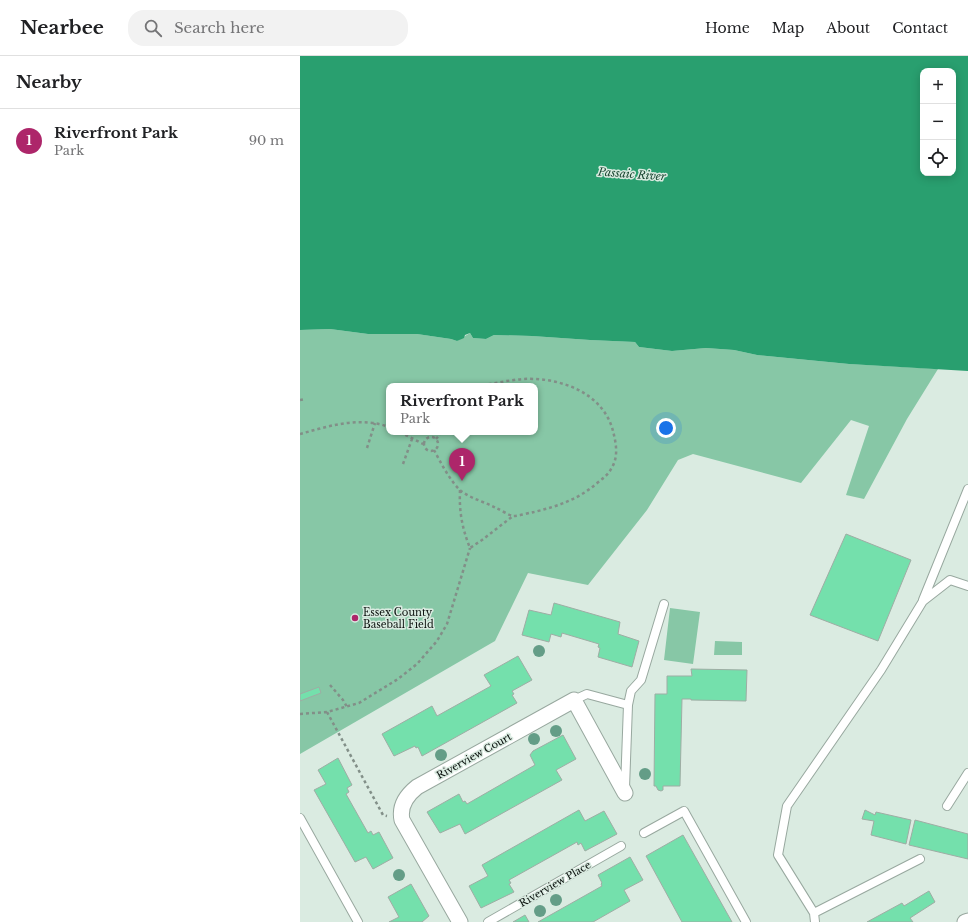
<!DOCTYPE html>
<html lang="en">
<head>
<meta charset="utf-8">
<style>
  body { margin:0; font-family:"Libre Baskerville",serif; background:#f2f2f2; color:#202124 }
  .controls { position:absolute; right:12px; top:12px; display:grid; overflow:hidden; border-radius:8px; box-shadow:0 2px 10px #0003 }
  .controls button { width:36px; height:36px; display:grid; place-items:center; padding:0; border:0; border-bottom:1px solid #e0e0e0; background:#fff; color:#202124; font:20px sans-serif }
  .you { position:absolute; left:366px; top:372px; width:14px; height:14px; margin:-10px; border:3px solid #fff; border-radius:50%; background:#1a73e8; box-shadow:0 0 0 6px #1a73e833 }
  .badge { display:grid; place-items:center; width:26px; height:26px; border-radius:50%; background:#ad266a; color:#fff; font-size:13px; font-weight:700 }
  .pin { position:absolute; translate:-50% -33px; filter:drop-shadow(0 1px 2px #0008) }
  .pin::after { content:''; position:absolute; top:21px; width:14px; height:12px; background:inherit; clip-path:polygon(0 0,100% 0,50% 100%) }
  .popup { position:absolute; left:86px; top:327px; width:152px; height:52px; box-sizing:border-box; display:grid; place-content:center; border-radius:8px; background:#fff; filter:drop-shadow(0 1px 3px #0005); font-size:13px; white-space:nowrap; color:#757577 }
  .popup b { font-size:15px; color:#202124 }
  .popup::after { content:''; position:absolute; left:50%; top:100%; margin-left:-8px; border:8px solid transparent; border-top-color:#fff }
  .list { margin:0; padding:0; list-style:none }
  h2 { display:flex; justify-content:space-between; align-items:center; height:52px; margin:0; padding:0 16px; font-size:17px }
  h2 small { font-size:13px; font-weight:400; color:#757577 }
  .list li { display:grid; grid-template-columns:26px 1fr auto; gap:12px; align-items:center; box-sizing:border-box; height:64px; padding:0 16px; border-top:1px solid #e0e0e0 }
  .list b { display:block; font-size:15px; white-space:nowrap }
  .list p { margin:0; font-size:13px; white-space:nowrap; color:#757577 }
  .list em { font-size:13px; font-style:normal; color:#757577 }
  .icon { flex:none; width:22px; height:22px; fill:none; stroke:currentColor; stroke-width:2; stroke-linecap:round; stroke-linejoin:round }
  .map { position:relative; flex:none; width:668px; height:866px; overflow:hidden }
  header { display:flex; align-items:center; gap:24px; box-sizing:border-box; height:56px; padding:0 20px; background:#fff; border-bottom:1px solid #e0e0e0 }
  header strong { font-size:19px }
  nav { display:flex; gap:22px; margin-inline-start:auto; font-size:14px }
  .search { width:280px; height:36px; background:#f2f2f2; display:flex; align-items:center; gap:10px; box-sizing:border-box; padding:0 14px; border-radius:16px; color:#757577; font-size:15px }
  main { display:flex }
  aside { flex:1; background:#fff }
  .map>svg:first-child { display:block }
  .green { fill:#87c7a6; fill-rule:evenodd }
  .water { fill:#299f6f; fill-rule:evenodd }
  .building { fill:#74e0ac; stroke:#9eada4 }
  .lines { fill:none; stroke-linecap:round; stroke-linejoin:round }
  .service-casing { stroke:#98a89f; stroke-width:10 }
  .minor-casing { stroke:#98a89f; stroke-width:17 }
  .path { stroke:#828f88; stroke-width:2.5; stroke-dasharray:3 3; stroke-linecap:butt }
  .service { stroke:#fff; stroke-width:8 }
  .minor { stroke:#fff; stroke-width:15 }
  .tree { fill:#649d87 }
  .poi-dot { fill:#ad266a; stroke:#daebe1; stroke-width:1.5 }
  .labels { text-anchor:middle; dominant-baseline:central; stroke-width:3; stroke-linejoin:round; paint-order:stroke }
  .poi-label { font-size:10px; fill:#0a100d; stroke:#daebe1; text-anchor:start }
  .street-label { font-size:10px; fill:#0a100d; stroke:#daebe1 }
  .water-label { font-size:11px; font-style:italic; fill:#194732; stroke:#daebe1 }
</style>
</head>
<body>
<header>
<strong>Nearbee</strong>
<div class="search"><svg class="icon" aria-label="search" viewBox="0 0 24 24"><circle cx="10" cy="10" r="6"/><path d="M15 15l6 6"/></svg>Search here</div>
<nav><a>Home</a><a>Map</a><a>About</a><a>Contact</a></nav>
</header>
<main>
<aside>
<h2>Nearby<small></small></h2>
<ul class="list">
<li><span class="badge">1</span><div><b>Riverfront Park</b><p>Park</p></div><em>90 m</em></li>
</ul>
</aside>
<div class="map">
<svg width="668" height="866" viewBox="0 0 668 866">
  <rect width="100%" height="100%" fill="#daebe1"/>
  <path class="green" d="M30 273 68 278H117L151 283 157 285 170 277 173 282 186 283 194 279 232 280 290 284 335 286 339 291 372 295 406 292 434 294 457 299 549 308 638 313 607 363 564 443 546 439 569 370 551 364 501 427 393 398 378 404 347 454 288 529 228 517 195 585 0 698V274ZM89 330H235V376H89Z
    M370 552 400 556 393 608 364 604Z
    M415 585 442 586V599H414Z"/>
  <path class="water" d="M0 0H668V315L549 308 457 299 434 294 406 292 372 295 339 291 335 286 290 284 232 280 194 279 186 283 173 282 170 277 165 279 164 282 157 285 151 283 117 278H68L30 273 0 274ZM623 15H653V117H623Z"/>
  <path class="building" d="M546 478 611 504 578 585 510 559Z
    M254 547 320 566 318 578 339 585 332 611 298 601 300 592 298 591 299 588 262 577 261 581 251 578 249 586 222 579 229 554 251 559Z
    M218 600 232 624 212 635 214 638 212 639 217 647 122 700 118 691 116 692 115 690 94 700 82 678 132 650 137 660 191 630 184 619Z
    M391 613 447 614 446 645 391 644V643H382L380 730H363V734L361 735 358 734 356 730H354L355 638H367V620H392Z
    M19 631 21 637 0 645V638Z
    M263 679 276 703 256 714 262 724 165 778 160 768 140 777 127 756 159 738 163 746 165 745 167 748 235 709 230 699 233 695Z
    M38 702 52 729 47 732 49 736 46 738 68 777 71 775 73 779 79 776 93 802 73 813 66 801 55 806 14 734 26 728 18 714Z
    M279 754 285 765 304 755 317 778 285 795 281 787 278 789 277 786 209 824 211 827 209 828 214 836 181 852 169 830 188 820 182 809Z
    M565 754 575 759 576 756 611 764 606 788 571 779 574 765 562 763Z
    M615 764 668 778V803L609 789Z
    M383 779 432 866H382L346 800Z
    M330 801 343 824 324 834 330 845 293 866H238L302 830 301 828 302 827 298 819Z
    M111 828 129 860 122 866H89L99 861 88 841Z
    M629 835 635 846 610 862 613 866H567L602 847 604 850Z
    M225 859 229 866H213Z"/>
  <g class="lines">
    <g class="service-casing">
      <path id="service" d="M623 544 668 433
        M274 644 287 638 328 649 325 732
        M328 649 331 635 341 624 364 548
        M647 750 668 717
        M0 762 58 866
        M344 777 384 755 446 866
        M620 803 514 857 478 799 487 750 581 614 623 545 650 524 668 530
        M514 857 515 866
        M188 866 321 790"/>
    </g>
    <g class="minor-casing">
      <path id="minor" d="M160 866 102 764C99 750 107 739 117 731L274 644 325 737
        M665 866 668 865"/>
    </g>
    <path class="path" d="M0 344 5 343
      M100 376 123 388
      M0 378C29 370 59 360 89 371
      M124 388a7 7 0 1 1 14 0a7 7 0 1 1-14 0Z
      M136 383 142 376
      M67 392 75 367
      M134 394C141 407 150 425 161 435 172 443 185 446 196 452 201 454 208 459 213 460 219 460 228 457 234 456 258 450 277 444 296 428 302 423 308 419 311 413 319 401 316 387 313 375 303 336 259 321 223 323 208 324 193 328 178 330
      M103 408 112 383
      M160 434C159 455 162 472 170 492L182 484 213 460
      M30 629 43 644 47 651
      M27 656 83 759 87 760
      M0 658 27 656 59 647 98 623 117 608 137 585 147 568 170 492"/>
    <use href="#service" class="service"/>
    <use href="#minor" class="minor"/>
  </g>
  <g class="tree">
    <circle cx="239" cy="595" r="6"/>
    <circle cx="256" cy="675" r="6"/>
    <circle cx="234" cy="683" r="6"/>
    <circle cx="141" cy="699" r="6"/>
    <circle cx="345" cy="718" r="6"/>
    <circle cx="99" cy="819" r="6"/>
    <circle cx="256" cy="844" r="6"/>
    <circle cx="240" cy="855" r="6"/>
  </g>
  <circle class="poi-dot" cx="55" cy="562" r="4"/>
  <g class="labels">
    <g class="poi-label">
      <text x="63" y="556">Essex County<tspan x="63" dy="12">Baseball Field</tspan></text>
    </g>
    <g class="street-label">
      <text transform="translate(174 700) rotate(-29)">Riverview Court</text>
      <text transform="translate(255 828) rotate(-30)">Riverview Place</text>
    </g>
    <g class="water-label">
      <text transform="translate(332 118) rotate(4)">Passaic River</text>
    </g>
  </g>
</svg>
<div class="controls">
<button>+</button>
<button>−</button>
<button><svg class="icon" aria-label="locate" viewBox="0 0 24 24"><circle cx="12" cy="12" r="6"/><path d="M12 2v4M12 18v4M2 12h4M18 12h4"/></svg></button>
</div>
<div class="you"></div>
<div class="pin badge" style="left:162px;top:425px">1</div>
<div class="popup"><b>Riverfront Park</b>Park</div>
</div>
</main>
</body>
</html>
